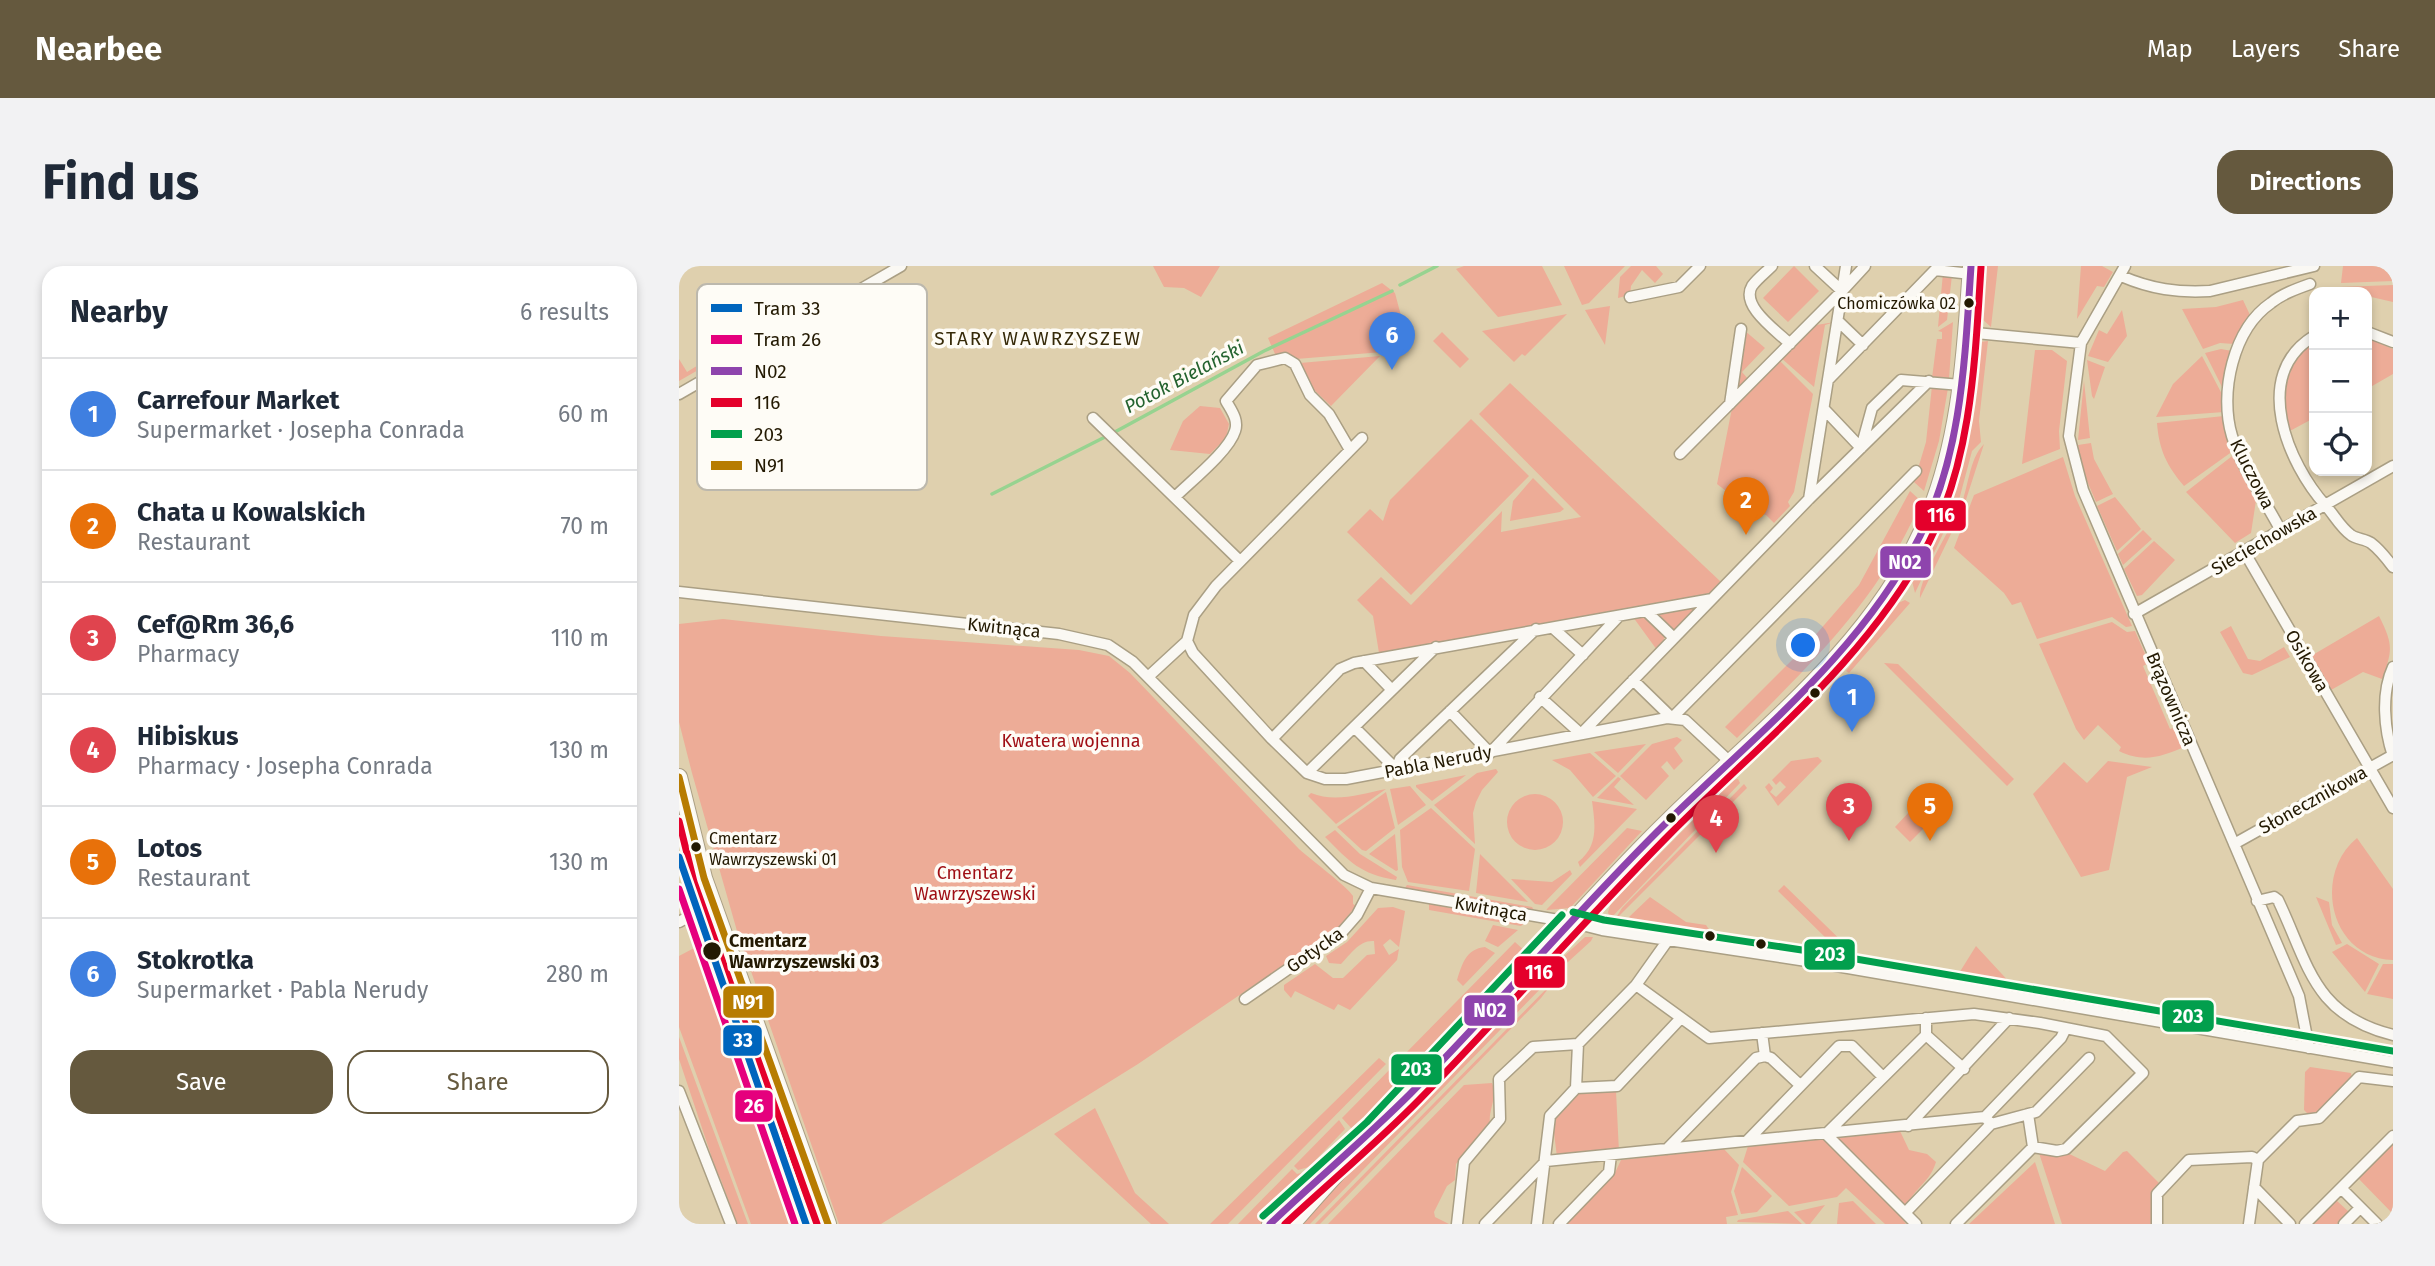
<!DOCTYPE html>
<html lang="en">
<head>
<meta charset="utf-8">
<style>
  body { margin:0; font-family:"Fira Sans",sans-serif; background:#f2f2f3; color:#1f2937 }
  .controls { position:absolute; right:21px; top:21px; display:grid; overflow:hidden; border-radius:14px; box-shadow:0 4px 10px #0003 }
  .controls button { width:63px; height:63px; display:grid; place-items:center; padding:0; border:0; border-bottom:2px solid #e0e1e3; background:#fff; color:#1f2937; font:35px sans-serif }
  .you { position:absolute; left:1125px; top:380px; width:24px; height:24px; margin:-18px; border:5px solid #fff; border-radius:50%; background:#1a73e8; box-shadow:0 0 0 10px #1a73e833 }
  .badge { display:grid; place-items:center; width:46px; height:46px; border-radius:50%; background:#65593e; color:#fff; font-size:23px; font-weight:700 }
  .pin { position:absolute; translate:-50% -58px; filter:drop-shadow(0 2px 4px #0008) }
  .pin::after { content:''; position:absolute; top:37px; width:24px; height:21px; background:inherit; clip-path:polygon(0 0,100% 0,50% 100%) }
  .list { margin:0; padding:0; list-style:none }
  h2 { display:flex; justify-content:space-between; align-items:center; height:91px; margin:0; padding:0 28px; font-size:30px }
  h2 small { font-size:23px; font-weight:400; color:#747a83 }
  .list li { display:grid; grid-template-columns:46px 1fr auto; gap:21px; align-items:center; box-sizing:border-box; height:112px; padding:0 28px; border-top:2px solid #e0e1e3 }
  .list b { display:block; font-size:26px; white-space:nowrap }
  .list p { margin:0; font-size:23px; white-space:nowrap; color:#747a83 }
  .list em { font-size:23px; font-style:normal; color:#747a83 }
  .actions { display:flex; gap:14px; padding:21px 28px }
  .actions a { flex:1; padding:16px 0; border:2px solid #65593e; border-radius:21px; text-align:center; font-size:24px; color:#65593e }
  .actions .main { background:#65593e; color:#fff }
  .icon { flex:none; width:38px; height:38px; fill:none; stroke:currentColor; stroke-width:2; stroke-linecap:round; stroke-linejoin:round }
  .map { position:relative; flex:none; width:1714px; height:958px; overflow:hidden; border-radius:21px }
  header { display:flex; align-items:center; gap:42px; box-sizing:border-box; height:98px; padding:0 35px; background:#65593e; color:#fff }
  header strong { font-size:33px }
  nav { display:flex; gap:38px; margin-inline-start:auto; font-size:24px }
  .intro { display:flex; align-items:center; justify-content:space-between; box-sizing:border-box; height:168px; padding:0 42px }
  h1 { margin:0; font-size:49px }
  .button { padding:18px 32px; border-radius:21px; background:#65593e; color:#fff; font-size:24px; font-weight:700 }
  main { display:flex; gap:42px; padding:0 42px }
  aside { flex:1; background:#fff; border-radius:21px; box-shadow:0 4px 10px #0003 }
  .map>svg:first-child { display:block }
  .green { fill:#edac97 }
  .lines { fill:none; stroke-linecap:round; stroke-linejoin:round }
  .stream { stroke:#97d390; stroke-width:3.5 }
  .street-casing { stroke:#aa9f84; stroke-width:13 }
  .secondary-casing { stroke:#aa9f84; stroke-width:18 }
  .street { stroke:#faf8f3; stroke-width:10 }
  .secondary { stroke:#faf8f3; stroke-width:16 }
  .bus-1-casing { stroke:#fefcf6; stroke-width:12 }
  .bus-2-casing { stroke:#fefcf6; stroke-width:12 }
  .bus-3-casing { stroke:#fefcf6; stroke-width:12 }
  .bus-4-casing { stroke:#fefcf6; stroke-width:12 }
  .bus-1 { stroke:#8e44ad; stroke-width:7 }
  .bus-2 { stroke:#e4002b; stroke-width:7 }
  .bus-3 { stroke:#029f4d; stroke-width:7 }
  .bus-4 { stroke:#b77c01; stroke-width:7 }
  .tram-1-casing { stroke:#fefcf6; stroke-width:12 }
  .tram-2-casing { stroke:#fefcf6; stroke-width:12 }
  .tram-1 { stroke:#0065bd; stroke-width:7 }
  .tram-2 { stroke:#e5007d; stroke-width:7 }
  .bus-dot { fill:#231902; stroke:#fefcf6; stroke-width:2.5 }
  .labels { text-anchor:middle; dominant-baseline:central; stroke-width:7; stroke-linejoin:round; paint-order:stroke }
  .bus-label { font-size:16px; fill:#231902; stroke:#fefcf6; text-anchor:end }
  .street-label { font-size:18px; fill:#231902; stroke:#fefcf6 }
  .park-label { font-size:18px; fill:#9f0e14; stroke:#fefcf6 }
  .stop-label { font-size:18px; font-weight:bold; fill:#231902; stroke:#fefcf6; text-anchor:start }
  .neighbourhood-label { font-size:19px; letter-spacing:2px; fill:#362a09; stroke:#fefcf6 }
  .water-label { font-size:19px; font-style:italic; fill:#24632f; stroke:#fefcf6 }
  .key { fill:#fefcf6; stroke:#bcb8ad; stroke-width:2 }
  .key-label { font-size:19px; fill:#231902 }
  .line-badge { stroke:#fefcf6; stroke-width:2.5 }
  .badge-label { font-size:19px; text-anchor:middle; font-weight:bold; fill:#fff }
</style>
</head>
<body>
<header>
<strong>Nearbee</strong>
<nav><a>Map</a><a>Layers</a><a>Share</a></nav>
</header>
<div class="intro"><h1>Find us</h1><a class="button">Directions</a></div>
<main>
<aside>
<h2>Nearby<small>6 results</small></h2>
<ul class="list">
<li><span class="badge" style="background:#3f7fe0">1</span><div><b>Carrefour Market</b><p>Supermarket · Josepha Conrada</p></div><em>60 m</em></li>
<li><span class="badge" style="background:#e8710a">2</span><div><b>Chata u Kowalskich</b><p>Restaurant</p></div><em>70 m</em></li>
<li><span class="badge" style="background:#e0444e">3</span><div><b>Cef@Rm 36,6</b><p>Pharmacy</p></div><em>110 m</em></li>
<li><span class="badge" style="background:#e0444e">4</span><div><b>Hibiskus</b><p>Pharmacy · Josepha Conrada</p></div><em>130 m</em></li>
<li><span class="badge" style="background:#e8710a">5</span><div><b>Lotos</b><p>Restaurant</p></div><em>130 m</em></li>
<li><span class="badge" style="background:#3f7fe0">6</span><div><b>Stokrotka</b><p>Supermarket · Pabla Nerudy</p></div><em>280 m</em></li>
</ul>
<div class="actions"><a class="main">Save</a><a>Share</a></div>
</aside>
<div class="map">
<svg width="1714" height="958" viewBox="0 0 1714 958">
  <rect width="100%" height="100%" fill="#dfd0ae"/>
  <path class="green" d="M474 0H541L522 31 505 22 485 21Z
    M785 0H863L883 39 819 51 777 3Z
    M885 0H946L910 37 903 39Z
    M952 0H977L984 8 976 17 963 4 952 20 951 29 939 32 941 11Z
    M1115 0 1140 25 1109 56 1084 32Z
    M1307 0H1319L1312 61 1302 52Z
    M1402 0H1423L1434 6 1425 21 1418 20 1398 53Z
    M1664 0H1703L1714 10V15L1662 17Z
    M1264 7 1273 9 1268 54 1259 61Z
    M703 17 716 27 726 65 704 86 617 93 607 88H596L589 72Z
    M1714 19V36L1688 30V26L1659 24 1660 21Z
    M1564 34 1571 49 1555 78 1541 77 1524 83 1503 43 1537 41Z
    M931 40 926 79 906 44Z
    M1443 44 1448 70 1429 96 1409 90 1420 64 1428 68Z
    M888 48 846 90 843 88 835 96 803 65Z
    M1156 56 1146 59 1135 121 1101 91 1131 60Z
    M1274 56 1270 113 1253 112 1258 73H1263V66L1259 65Z
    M1065 64 1086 82 1063 106 1069 113 1057 126Z
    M763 66 790 93 781 102 754 75Z
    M66 70 68 76 0 115V93L8 106Z
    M1688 72 1714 83V108L1688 123Z
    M1309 75 1300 155 1302 176 1293 185 1280 234 1236 327 1233 315C1274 241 1291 166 1299 82L1301 76Z
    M1635 76V152L1609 166C1603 130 1604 100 1635 76Z
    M1542 83 1553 85 1545 125 1526 87Z
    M1356 84H1373L1388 95 1380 165 1381 183 1343 198Z
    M701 90 652 140 633 122 621 97Z
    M1523 90 1545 132V146L1477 151 1494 118Z
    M1099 93 1134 128 1115 226 1109 236 1111 240 1095 257 1087 249 1073 245 1038 218 1054 137Z
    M1408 94 1426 101 1415 133 1413 130Z
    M1405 115 1411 172 1399 174Z
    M831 117 1042 316 1032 327 700 387 694 350 678 334 702 311 732 339 823 245 822 266 902 251 800 148Z
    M1253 120 1269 122 1260 175 1245 225 1235 216 1247 176Z
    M521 140 541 142 550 158 547 172 531 188 491 184 504 155Z
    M1545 150 1554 185 1505 220C1488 200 1480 184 1478 157Z
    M792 153 850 210 732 329 668 266 691 243 704 255 711 234Z
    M1412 177 1415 193 1434 228 1417 236 1403 203 1399 179Z
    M1305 178 1284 243 1241 332C1239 314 1271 264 1280 244 1290 223 1289 194 1305 178Z
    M1557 187 1578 228 1572 267 1556 277 1507 226Z
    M1384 191 1396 230 1453 360 1447 361 1433 351 1358 373 1342 336 1333 339 1325 327 1275 282 1295 229Z
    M854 212 885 243 881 246 831 255 834 235Z
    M1231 225 1242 235C1201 334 1132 397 1058 472L1046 461 1126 381 1180 319Z
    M1436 231 1462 263 1438 285 1418 240Z
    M1464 264 1473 273 1444 299 1439 288Z
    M1475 275 1496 294 1463 329 1458 330 1445 303Z
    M1226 334 1231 337 1170 407 1167 405 1219 337Z
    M1016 339 1019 342 994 367 978 348Z
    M965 349 986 371 978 384 954 351Z
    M1700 350C1714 378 1714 384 1703 413L1684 406 1652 424 1632 390Z
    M44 353 202 370 400 384 430 390 451 407 620 583C632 594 668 620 674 630V638L677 640 658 663 459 798 202 958H160L58 665 13 507 0 456V358Z
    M1433 356 1448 366 1456 365 1470 397 1464 400 1491 463 1498 461 1505 481C1482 491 1464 497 1440 485L1442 481 1419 459 1405 474 1397 463 1360 378Z
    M1552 360 1569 393 1581 395 1605 381 1611 391 1573 409 1564 407 1541 366Z
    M1205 397 1219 398 1335 513 1328 520Z
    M998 471 1003 474 995 482 1004 495 995 504 988 495 982 501 990 510 967 534 941 510 973 478Z
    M967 478 939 507 915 486Z
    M911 487 937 510 914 531 891 504 873 494Z
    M1139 491 1143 495 1099 540 1086 521 1090 517 1094 522 1091 526 1097 531 1107 521 1101 515 1097 519 1093 514 1112 495Z
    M1429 495 1473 501 1448 511 1430 604 1402 611 1354 528 1385 496 1408 517Z
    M817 503 819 506 803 524 797 536 794 547 796 578 755 539 798 507Z
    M787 509 753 535 737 521V519Z
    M939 511 942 513 935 521 955 539 918 532Z
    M1059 513 1061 517 931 653 929 646 932 637 1054 514Z
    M1065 518 1068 522 935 655 943 642Z
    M731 520 747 539 719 559 711 523Z
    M707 523 657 558 629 530 632 527C656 537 682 528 707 523Z
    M707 526 716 562 687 585 683 584 658 561Z
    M828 556a28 28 0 1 1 56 0a28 28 0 1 1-56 0Z
    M913 535 958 543 901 601 899 596C920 580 916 558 913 535Z
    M752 542 796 583 790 625 729 616 723 601 721 564Z
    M1231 545 1247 560 1231 576 1216 561Z
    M948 562 963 565 891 642 867 644Z
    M656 564 681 588 718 611 717 614C681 608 671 596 646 571Z
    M716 568 719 604 717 605 690 588Z
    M1678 572 1714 623V694C1651 692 1633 609 1678 572Z
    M801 588 849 636 797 627Z
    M891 604 893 608 863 639 856 638 832 613 873 616Z
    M728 619 853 641 855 644 726 622Z
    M1105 619 1177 689V695L1137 687V679L1145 680 1150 675 1099 625Z
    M971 631 1007 656 1027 659 1035 671 958 658 950 651Z
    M1637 631 1650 636 1653 659 1663 677 1657 679Z
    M750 638 847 655 842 660 750 644Z
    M714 641 726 645 720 681 711 673 704 679 710 689 720 683 718 694 671 744 659 738 655 744 616 725 612 732 605 724V719L636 698 654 712H664L688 689 696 688 695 675C680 674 672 688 662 698L650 697 647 690 668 676 699 642Z
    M814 659 839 664 819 681 806 675Z
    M906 671H914L912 675 878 706 873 701Z
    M836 676 848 687 674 864 663 852Z
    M1668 678 1700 698 1686 726 1653 686Z
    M1297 680 1334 720V721L1277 712Z
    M17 681 109 938 117 958H72L0 761V690Z
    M806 681 816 687 784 720 778 714C783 698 787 683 806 681Z
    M1704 698H1714V733L1688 728Z
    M868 706 873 711 631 958H619Z
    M876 714 862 732 641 958H636Z
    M58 755H61L133 958H130Z
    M0 771 69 958H58L42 914 31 893 32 889 0 793Z
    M700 792 707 798 549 958H531Z
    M1631 801 1672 807 1673 812 1641 847 1631 850 1625 844 1626 806Z
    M813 817C819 832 809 843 811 859L777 898 776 914 768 920 755 946 756 951 770 958H649L785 819Z
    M900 825H937L940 886 878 891 873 851Z
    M416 842 456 927 490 958H472L375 868Z
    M660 854 666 863 630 901 619 904 615 900Z
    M1221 865 1230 884 1248 888 1257 896C1249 922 1229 922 1224 954L1227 958H1206L1167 922 1158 931 1110 940 1064 896 1069 880Z
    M105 866H108L140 958H137L133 948Z
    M1714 874V948L1678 911Z
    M1044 882 1060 899 1052 926 1059 949 1047 951 1048 958H887L935 909 942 894Z
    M1384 885 1426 905 1444 886 1448 885 1481 918 1474 958H1383L1360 887Z
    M1356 896 1376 958H1290Z
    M1063 901 1093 930 1078 946 1062 948 1055 925Z
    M613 903 618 908 629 905 631 909 582 958H559Z
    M1657 934 1670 946 1658 958H1632Z
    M1174 935 1197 958H1158L1160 937Z
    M1146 939 1131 958H1127L1115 946Z
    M1109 945 1123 958 1058 956 1059 954Z"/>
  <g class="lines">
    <path class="stream" d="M721 19 758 0
      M434 167 585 85 713 25
      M313 228 428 170"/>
    <g class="street-casing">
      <path id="street" d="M1093 0C1087 6 1078 13 1073 20 1061 40 1098 65 1111 78
        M1136 0 1163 25 1186 0
        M1446 0 1402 77 1390 170 1404 224 1620 730 1630 782
        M1442 10C1472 23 1499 27 1531 25L1635 0
        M951 31 1000 21 1021 0
        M1159 55 1184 79
        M1286 66 1402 77
        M1688 66 1714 76
        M1635 70C1571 109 1609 198 1647 240 1655 249 1662 262 1672 269 1677 273 1686 273 1692 277 1700 283 1708 293 1714 301
        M1149 114 1256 4 1292 8
        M0 128 222 0
        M1051 138 1062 63
        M1145 143 1182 182 1193 142 1222 114 1282 119
        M414 152 561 295
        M1001 188 1163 25
        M496 231C511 216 550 185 556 165 560 154 552 144 547 135L578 99 606 92 616 98 631 129 650 148 671 184
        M1130 233 1250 115
        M1602 265C1586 234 1563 203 1553 170 1540 127 1554 63 1592 37 1603 28 1617 23 1631 18
        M1566 287 1714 542
        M0 326 380 368 429 379 454 396 665 609 692 622 891 656 923 664 1134 696 1714 796
        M967 345 995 372
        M1455 348 1714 200
        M874 362 904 389
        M508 375 514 387 593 473 628 507 646 513H667L988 452 1006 454 1051 496
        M685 395 713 424
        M1714 401C1702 427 1705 463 1714 490
        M470 410 508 375 515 349 537 320 683 172
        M954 414 993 452 1237 205
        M861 431 902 468 1130 233 1167 0
        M771 445 811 487 940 350
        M675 461 717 503 721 493 857 363
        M593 473 661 403 675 397 1033 333
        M628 507 757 381
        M1555 578 1714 489
        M1578 635 1595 631 1599 634C1630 699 1634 749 1714 769
        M0 656 35 637
        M989 674 957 719 1030 772 1295 748 1361 757 1427 770 1464 807 1387 883 1378 885 1354 881
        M566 733 664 665 678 649 692 622
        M1247 769 1285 803
        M1086 790 1092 792 1121 819
        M897 822 938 820 1001 753
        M0 825 52 958
        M1306 851 1382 772 1387 762
        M1229 860 1330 752
        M1068 875 1160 780H1173L1203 810
        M988 883 1077 792 1086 790 1083 767
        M1575 921 1611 958
        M1662 922 1698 958
        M1226 947 1147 868 1247 769V752
        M778 958 785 896 821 853 820 813 854 781 899 778
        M806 958 867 895 1306 851 1312 858
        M858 958 871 850 897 822 899 778 957 719
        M880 958 930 906 932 889
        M1237 958 1226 947 1312 858 1357 846 1410 792
        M1277 958 1354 881 1349 848
        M1478 958V928L1510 894 1573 891 1579 894
        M1570 958 1579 894 1618 855 1640 852 1680 811 1714 815
        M1626 958 1714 870
        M1665 958 1681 942"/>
    </g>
    <g class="secondary-casing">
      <path id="secondary" d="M0 511 25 612 149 958
        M591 958 651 902
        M613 958C688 872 766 790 844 708 892 658 937 606 986 558 1076 468 1188 385 1242 267 1281 183 1286 91 1292 0"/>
    </g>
    <use href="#street" class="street"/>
    <use href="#secondary" class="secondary"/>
    <g class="bus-1-casing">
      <path id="bus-1" d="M591 958C637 914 686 873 731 828 818 740 897 646 985 559 1076 469 1182 387 1241 270 1283 188 1286 91 1292 0"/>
    </g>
    <g class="bus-2-casing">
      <path id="bus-2" d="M0 555 15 616 138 958
        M606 958C651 916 698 877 741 833 826 746 905 655 990 569 1082 476 1188 395 1250 276 1293 192 1296 93 1302 1"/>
    </g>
    <g class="bus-3-casing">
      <path id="bus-3" d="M894 646 925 654 1136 686 1714 785
        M584 950 688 856 883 649"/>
    </g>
    <g class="bus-4-casing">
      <path id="bus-4" d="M0 511 25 612 149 958"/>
    </g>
    <use href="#bus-1" class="bus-1"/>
    <use href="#bus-2" class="bus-2"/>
    <use href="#bus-3" class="bus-3"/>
    <use href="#bus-4" class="bus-4"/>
    <g class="tram-1-casing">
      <path id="tram-1" d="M0 591 127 958"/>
    </g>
    <g class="tram-2-casing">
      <path id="tram-2" d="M0 623 116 958"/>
    </g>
    <use href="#tram-1" class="tram-1"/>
    <use href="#tram-2" class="tram-2"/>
  </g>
  <g class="bus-dot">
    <circle cx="1290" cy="37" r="6"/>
    <circle cx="1136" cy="427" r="6"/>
    <circle cx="992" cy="552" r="6"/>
    <circle cx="17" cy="581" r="6"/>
    <circle cx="1031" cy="670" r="6"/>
    <circle cx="1082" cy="678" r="6"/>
    <circle cx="33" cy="685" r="10"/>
  </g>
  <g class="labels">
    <g class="bus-label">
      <text x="1277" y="37">Chomiczówka 02</text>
      <text x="30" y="572" text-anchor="start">Cmentarz<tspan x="30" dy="21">Wawrzyszewski 01</tspan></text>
    </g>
    <g class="street-label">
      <text transform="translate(1573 208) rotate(63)">Kluczowa</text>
      <text transform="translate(1585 275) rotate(-30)">Sieciechowska</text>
      <text transform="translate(325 362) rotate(6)">Kwitnąca</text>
      <text transform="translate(1628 395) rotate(60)">Osikowa</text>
      <text transform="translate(1492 433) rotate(67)">Brązownicza</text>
      <text transform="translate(759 496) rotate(-11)">Pabla Nerudy</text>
      <text transform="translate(1634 534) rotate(-29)">Słonecznikowa</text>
      <text transform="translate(812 643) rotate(10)">Kwitnąca</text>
      <text transform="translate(636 684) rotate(-35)">Gotycka</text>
    </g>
    <g class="park-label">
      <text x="392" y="475">Kwatera wojenna</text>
      <text x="296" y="607">Cmentarz<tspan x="296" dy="21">Wawrzyszewski</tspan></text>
    </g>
    <g class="stop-label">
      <text x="50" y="675">Cmentarz<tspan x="50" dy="21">Wawrzyszewski 03</tspan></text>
    </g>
    <g class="neighbourhood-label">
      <text x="359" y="72">STARY WAWRZYSZEW</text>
    </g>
    <g class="water-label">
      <text transform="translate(505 111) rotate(-28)">Potok Bielański</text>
    </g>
  </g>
  <rect x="18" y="18" width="230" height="206" rx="10" class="key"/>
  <rect x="32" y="38" width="31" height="8" fill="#0065bd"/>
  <rect x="32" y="69" width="31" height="9" fill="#e5007d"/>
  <rect x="32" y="101" width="31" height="8" fill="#8e44ad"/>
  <rect x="32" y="132" width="31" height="9" fill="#e4002b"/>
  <rect x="32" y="164" width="31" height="8" fill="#029f4d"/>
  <rect x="32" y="195" width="31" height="9" fill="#b77c01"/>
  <g class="key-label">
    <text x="75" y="49">Tram 33</text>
    <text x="75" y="80">Tram 26</text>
    <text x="75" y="112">N02</text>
    <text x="75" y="143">116</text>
    <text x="75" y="175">203</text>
    <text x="75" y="206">N91</text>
  </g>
  <g class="line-badge">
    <rect x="1235" y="233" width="53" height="33" rx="7" fill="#e4002b"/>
    <rect x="1200" y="279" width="53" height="34" rx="7" fill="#8e44ad"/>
    <rect x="1124" y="672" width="53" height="33" rx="7" fill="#029f4d"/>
    <rect x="834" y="689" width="53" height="34" rx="7" fill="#e4002b"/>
    <rect x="43" y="719" width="53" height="34" rx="7" fill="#b77c01"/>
    <rect x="784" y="728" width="53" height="33" rx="7" fill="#8e44ad"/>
    <rect x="1482" y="733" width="54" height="34" rx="7" fill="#029f4d"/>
    <rect x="43" y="758" width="41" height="33" rx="7" fill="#0065bd"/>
    <rect x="711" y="787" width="53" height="33" rx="7" fill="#029f4d"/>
    <rect x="55" y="823" width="40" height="34" rx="7" fill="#e5007d"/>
  </g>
  <g class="badge-label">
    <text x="1262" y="256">116</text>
    <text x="1226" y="303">N02</text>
    <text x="1151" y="695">203</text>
    <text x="860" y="713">116</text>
    <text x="69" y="743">N91</text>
    <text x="811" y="751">N02</text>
    <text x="1509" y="757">203</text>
    <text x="64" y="781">33</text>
    <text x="737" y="810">203</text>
    <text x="75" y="847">26</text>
  </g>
</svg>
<div class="controls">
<button>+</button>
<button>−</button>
<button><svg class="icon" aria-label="locate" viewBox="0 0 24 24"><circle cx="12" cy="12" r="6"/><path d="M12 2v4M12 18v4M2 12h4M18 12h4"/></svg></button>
</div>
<div class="you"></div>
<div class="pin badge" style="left:1173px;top:466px;background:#3f7fe0">1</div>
<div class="pin badge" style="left:1067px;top:269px;background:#e8710a">2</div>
<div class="pin badge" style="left:1170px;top:575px;background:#e0444e">3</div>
<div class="pin badge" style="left:1037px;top:587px;background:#e0444e">4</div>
<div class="pin badge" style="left:1251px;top:575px;background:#e8710a">5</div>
<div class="pin badge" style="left:713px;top:104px;background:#3f7fe0">6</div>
</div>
</main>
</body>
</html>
